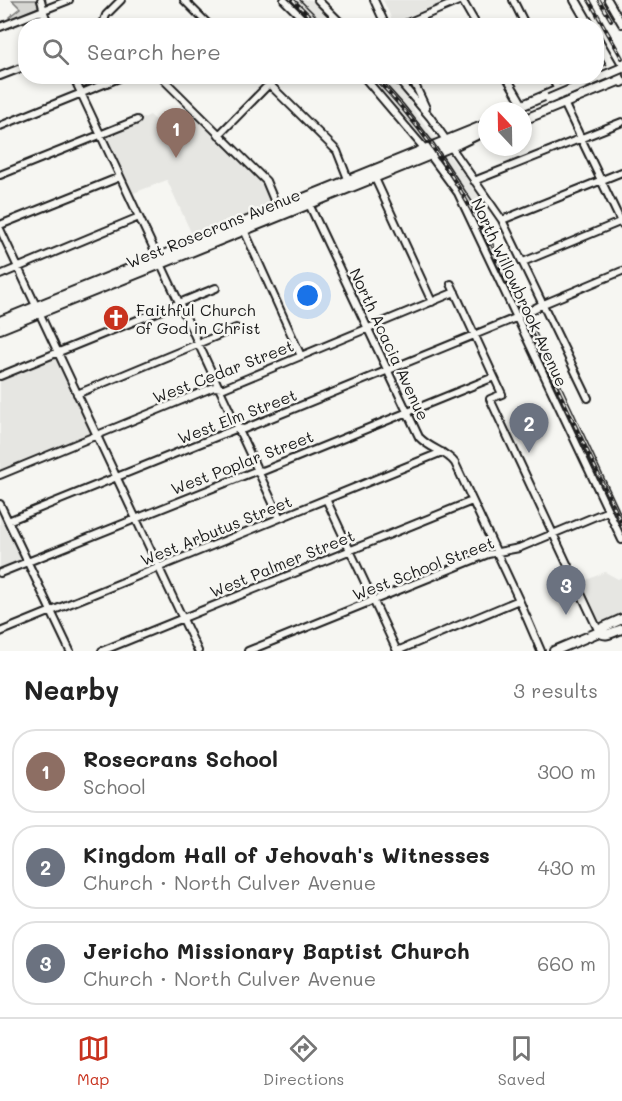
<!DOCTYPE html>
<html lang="en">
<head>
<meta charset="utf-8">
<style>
  body { margin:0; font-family:Mali,sans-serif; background:#f2f2f2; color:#222 }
  .compass { position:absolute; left:478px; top:102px; width:54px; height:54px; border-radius:50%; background:#fff; box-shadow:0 3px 9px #0003; rotate:338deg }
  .you { position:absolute; left:308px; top:296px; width:21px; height:21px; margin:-15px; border:4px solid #fff; border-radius:50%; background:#1a73e8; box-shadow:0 0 0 9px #1a73e833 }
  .badge { display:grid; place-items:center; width:39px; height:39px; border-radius:50%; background:#c8321e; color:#fff; font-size:20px; font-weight:700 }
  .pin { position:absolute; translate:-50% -50px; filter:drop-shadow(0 2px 3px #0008) }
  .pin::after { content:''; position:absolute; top:32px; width:21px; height:18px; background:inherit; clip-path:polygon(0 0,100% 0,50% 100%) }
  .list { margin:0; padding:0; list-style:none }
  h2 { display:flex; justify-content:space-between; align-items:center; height:78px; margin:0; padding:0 24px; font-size:26px }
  h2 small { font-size:20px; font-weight:400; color:#767676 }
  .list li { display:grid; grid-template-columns:39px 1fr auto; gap:18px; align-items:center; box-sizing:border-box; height:84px; margin:0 12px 12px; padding:0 12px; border:2px solid #e0e0e0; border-radius:24px }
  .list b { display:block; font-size:22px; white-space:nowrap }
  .list p { margin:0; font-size:20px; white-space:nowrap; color:#767676 }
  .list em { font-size:20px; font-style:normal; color:#767676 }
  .icon { flex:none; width:33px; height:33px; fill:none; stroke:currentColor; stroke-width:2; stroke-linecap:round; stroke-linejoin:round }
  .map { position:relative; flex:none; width:622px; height:651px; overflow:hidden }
  .search { position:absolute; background:#fff; box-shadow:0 3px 9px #0003; left:18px; right:18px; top:18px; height:66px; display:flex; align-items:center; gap:15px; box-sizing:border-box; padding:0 21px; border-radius:24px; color:#767676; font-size:22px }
  .sheet { height:366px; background:#fff }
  nav { display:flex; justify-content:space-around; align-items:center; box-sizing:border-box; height:84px; border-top:2px solid #e0e0e0; background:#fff; font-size:16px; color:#767676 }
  nav a { display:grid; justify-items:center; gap:3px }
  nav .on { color:#c8321e }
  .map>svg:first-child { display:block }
  .built { fill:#e6e6e2 }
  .green { fill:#d6d6d2; stroke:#797977; stroke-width:1.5 }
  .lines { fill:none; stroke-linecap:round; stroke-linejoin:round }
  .minor-casing { stroke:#1c1c1c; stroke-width:10 }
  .major-casing { stroke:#1c1c1c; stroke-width:12 }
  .minor { stroke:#f6f6f2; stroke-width:6 }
  .major { stroke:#f6f6f2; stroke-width:8 }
  .tram { stroke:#1c1c1c; stroke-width:1.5 }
  .rail-casing { stroke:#1c1c1c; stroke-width:4 }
  .rail { stroke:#f6f6f2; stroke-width:1.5; stroke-dasharray:4.5; stroke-linecap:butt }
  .major-bridge-casing { stroke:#1c1c1c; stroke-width:12; stroke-linecap:butt }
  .major-bridge { stroke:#f6f6f2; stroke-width:8 }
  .labels { text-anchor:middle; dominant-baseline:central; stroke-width:5; stroke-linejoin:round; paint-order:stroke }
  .street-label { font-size:16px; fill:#1c1c1c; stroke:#f6f6f2 }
  .poi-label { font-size:16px; fill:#1c1c1c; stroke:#f6f6f2; text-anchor:start }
</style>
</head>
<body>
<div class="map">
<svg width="622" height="651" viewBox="0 0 622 651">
  <rect width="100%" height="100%" fill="#f6f6f2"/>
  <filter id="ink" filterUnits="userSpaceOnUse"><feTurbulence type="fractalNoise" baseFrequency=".0167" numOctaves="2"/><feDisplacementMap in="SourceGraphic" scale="12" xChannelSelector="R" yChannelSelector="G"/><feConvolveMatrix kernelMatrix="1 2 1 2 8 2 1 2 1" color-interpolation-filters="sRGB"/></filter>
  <g filter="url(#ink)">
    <path class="built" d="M287 0H314L340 25H313Z
      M383 0H452L394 24Z
      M364 77H392L396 81 397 87 405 90 415 112 483 199 467 207Z
      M191 114 262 182 272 207 194 239 167 180 131 194 105 137 140 123 139 120 150 115 171 135Z
      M54 356 91 434 0 470V379Z
      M0 514 22 560 0 569Z
      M605 572 618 579 622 577V615L600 623 582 582Z"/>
    <path class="green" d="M12 0H36L39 7 10 19 9 17 20 8Z"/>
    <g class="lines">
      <g class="minor-casing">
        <path id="minor" d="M41 0 43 8V10L49 26
          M184 0 210 26
          M284 0 310 26
          M318 0 344 26
          M374 0 386 26
          M462 0 477 26
          M513 0 526 26
          M608 0 622 24
          M104 21 106 15 121 0
          M400 26 461 0
          M0 27 69 0
          M0 76 26 66
          M73 76 280 518
          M160 76 266 181 279 212
          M261 76 333 147 337 151 350 184
          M363 76 430 155 458 193 622 540
          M395 76 430 117 502 220 588 398
          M411 76 426 108
          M506 76 523 105
          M551 76 558 90
          M564 103 622 224
          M0 126 119 78
          M219 135 277 76
          M373 174 432 302
          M0 175 137 120
          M474 181 622 122
          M308 202 419 437C431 450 445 450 455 463L519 600 541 651
          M502 220 622 172
          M0 225 120 177
          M0 229 198 651
          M244 230 301 356
          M523 262 622 221
          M0 275 139 217
          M451 284 502 394 490 399 599 632
          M0 376 216 288
          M77 394 236 328
          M0 475 214 387 224 388 455 292
          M326 499 397 651
          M0 504 70 651
          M8 521 238 428 244 429 518 317 541 305 622 271
          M0 573 258 470 263 471 494 377
          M0 632 442 452
          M102 651 472 501
          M248 651 488 554 519 548 608 511
          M397 651 519 600"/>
      </g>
      <g class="major-casing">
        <path id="major" d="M575 0 590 26
          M596 37 622 82
          M596 74 613 67
          M509 111 591 76
          M523 120 621 80
          M0 321 487 124
          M0 329 458 144 487 130
          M599 632C606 638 615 631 622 629
          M554 651 599 632 602 628 622 619"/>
      </g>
      <use href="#minor" class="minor"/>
      <use href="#major" class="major"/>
      <path class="tram" d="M300 0 326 26
        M378 76 404 105 433 142 473 203 551 364 622 517"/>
      <g class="rail-casing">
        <path id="rail" d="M293 0 320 26
          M589 0 622 58
          M599 0 611 20
          M373 76C419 122 455 176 484 234L622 524"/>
      </g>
      <use href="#rail" class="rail"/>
      <g class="major-bridge-casing">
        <path id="major-bridge" d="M549 99 622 68"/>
      </g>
      <use href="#major-bridge" class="major-bridge"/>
    </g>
  </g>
  <defs>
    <g id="church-disc" transform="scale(1.35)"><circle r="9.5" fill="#c8321e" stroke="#f6f6f2"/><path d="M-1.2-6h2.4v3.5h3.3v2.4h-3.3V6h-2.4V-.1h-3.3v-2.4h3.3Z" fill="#fff"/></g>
  </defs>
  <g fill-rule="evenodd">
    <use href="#church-disc" x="116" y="318"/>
  </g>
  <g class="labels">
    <g class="street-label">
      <text transform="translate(213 228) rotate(-22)">West Rosecrans Avenue</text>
      <text transform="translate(520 292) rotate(65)">North Willowbrook Avenue</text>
      <text transform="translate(390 344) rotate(65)">North Acacia Avenue</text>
      <text transform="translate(223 371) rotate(-21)">West Cedar Street</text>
      <text transform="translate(237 416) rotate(-21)">West Elm Street</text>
      <text transform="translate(242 462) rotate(-21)">West Poplar Street</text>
      <text transform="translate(216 530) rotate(-22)">West Arbutus Street</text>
      <text transform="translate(282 563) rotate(-22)">West Palmer Street</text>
      <text transform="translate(423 568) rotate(-21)">West School Street</text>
    </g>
    <g class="poi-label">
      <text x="136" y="309">Faithful Church<tspan x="136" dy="18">of God in Christ</tspan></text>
    </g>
  </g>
</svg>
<svg class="compass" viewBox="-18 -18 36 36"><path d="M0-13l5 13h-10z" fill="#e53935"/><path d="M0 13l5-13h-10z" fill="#767676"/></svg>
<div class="you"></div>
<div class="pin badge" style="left:176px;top:158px;background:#8d6e63">1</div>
<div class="pin badge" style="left:529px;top:453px;background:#6b7280">2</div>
<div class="pin badge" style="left:566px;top:615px;background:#6b7280">3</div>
<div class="search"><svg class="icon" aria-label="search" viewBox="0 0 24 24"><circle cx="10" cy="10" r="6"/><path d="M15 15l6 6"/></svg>Search here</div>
</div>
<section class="sheet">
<h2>Nearby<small>3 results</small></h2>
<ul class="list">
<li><span class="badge" style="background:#8d6e63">1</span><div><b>Rosecrans School</b><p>School</p></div><em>300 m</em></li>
<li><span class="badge" style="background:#6b7280">2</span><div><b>Kingdom Hall of Jehovah's Witnesses</b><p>Church · North Culver Avenue</p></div><em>430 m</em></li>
<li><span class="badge" style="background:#6b7280">3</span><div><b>Jericho Missionary Baptist Church</b><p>Church · North Culver Avenue</p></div><em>660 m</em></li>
</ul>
</section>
<nav>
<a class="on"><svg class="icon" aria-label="map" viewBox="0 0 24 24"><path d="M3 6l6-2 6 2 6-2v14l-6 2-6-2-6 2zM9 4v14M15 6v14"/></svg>Map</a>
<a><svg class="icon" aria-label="directions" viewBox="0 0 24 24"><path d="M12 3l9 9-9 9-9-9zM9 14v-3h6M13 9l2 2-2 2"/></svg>Directions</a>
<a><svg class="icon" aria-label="saved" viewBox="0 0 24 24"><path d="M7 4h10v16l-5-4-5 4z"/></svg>Saved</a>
</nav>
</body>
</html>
